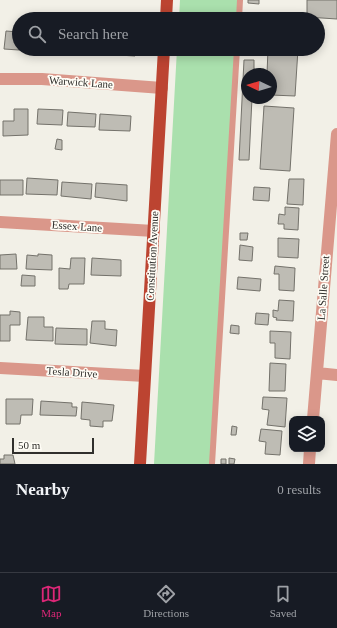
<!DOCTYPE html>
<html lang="en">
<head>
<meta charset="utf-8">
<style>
  body { margin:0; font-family:"Times New Roman",serif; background:#20242c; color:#f1f3f6 }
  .controls { position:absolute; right:12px; bottom:12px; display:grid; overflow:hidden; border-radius:8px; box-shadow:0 2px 10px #0003 }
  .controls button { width:36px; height:36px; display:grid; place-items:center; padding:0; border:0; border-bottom:1px solid #363941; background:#171b24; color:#f1f3f6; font:20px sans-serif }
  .compass { position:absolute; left:241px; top:68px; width:36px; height:36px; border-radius:50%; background:#171b24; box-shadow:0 2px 10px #0003; rotate:274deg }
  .scale { position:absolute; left:12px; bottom:10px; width:82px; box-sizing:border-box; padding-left:4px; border:2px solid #302f2c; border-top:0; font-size:11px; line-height:14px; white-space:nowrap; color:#302f2c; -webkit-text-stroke:3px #fffdf6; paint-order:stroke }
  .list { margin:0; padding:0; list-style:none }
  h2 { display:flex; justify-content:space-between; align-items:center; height:52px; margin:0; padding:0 16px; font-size:17px }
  h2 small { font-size:13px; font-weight:400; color:#9ea1a6 }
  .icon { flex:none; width:22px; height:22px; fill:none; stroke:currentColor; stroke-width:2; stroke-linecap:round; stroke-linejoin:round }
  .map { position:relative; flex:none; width:337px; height:464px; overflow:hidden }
  .search { position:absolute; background:#171b24; box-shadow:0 2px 10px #0003; left:12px; right:12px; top:12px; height:44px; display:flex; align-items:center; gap:10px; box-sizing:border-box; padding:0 14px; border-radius:22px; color:#9ea1a6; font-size:15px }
  .sheet { height:108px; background:#171b24 }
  nav { display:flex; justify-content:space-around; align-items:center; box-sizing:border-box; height:56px; border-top:1px solid #363941; background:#171b24; font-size:11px; color:#9ea1a6 }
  nav a { display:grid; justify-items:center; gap:2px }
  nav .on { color:#db2777 }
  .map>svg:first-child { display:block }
  .green { fill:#aae0ad }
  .building { fill:#bebcb4; stroke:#74726b }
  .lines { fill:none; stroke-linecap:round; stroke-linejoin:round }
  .lane { stroke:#da978a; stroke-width:6 }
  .street { stroke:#da978a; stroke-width:12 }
  .primary { stroke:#bc4431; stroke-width:12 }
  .labels { text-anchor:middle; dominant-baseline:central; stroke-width:3.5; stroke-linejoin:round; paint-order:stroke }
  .street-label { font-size:11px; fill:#302f2c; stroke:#fffdf6 }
</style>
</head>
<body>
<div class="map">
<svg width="337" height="464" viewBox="0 0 337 464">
  <rect width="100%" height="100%" fill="#f2f0e7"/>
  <path class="green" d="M180 0H239L238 19H179Z
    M177 49H236L210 464H154Z"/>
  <path class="building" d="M248 0H259V4L248 3Z
    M307 0H337V19L307 17Z
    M6 31 19 32V49H34V51L4 49Z
    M40 49H66L65 53 40 51Z
    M73 49H99V53L73 51Z
    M103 49H135V56L102 54Z
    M268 49H298L295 96 271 95V74H267Z
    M244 60H254V74H247V98H252L249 160H239Z
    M264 106 294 108 290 171 260 169Z
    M14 109H28V135L3 136V121H14Z
    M38 109 63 110 62 125 37 124Z
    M68 112 96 114 95 127 67 126Z
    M100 114 131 116 130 131 99 130Z
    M57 139 62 140V150L55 149Z
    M27 178 58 180 57 195 26 194Z
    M289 179H304L303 205 287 204Z
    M0 180H23V195H0Z
    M62 182 92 184 91 199 61 196Z
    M96 183 127 185V201L95 197Z
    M254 187 270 188 269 201 253 200Z
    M285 207 299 208 298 230 284 229V224H278L279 214 285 215Z
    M240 233H248L247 240H240Z
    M278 238 299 239 298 258 278 257Z
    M240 245 253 247 252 261 239 260Z
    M16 254 17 269H0V255Z
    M38 254 52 255V270L26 269 27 255 38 256Z
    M71 258H85L84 284H69L68 289H59V268L70 269Z
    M92 258 121 260V276L91 275Z
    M275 266 295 268 294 291 279 290V274H274Z
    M22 275 35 276V286H21Z
    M238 277 261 279 260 291 237 289Z
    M279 300 294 301 293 321 276 320 277 318 273 317V310L278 311Z
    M10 311 20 312V325H10V341H0V315H10Z
    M256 313 269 314 268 325 255 324Z
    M28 317H44V327H53V341L26 340Z
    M92 321H105V329L117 330 116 346 90 343Z
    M231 325 239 326V334L230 333Z
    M56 328 87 329V345L55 344Z
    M270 331 291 332 290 359 275 358V343H270Z
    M270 363 286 364 285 391H269Z
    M263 397 287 398 285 427 267 425 269 410 262 409Z
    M6 399H33L32 415H21L20 424H6Z
    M41 401 72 403V407H77L76 416 40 415Z
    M82 402 114 405 112 421H103V427L90 426V420L81 419Z
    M232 426 237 427 236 435H231Z
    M261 429 282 431 280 455 265 454 266 442 259 441Z
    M4 455H13L15 464H0V459H4Z
    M229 458 235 459 234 464H229Z
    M221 459H226V464H221Z"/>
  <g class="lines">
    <path class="lane" d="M239 19 240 0
      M212 464 237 49"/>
    <path class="street" d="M0 79H42L162 88
      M0 222 154 231
      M0 368 145 376
      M317 373 337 375
      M313 419 337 134
      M309 464 310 449"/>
    <path class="primary" d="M166 19 167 0
      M140 464 164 49"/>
  </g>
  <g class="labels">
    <g class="street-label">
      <text transform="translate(81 82) rotate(4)">Warwick Lane</text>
      <text transform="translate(77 226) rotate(4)">Essex Lane</text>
      <text transform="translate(152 256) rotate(-87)">Constitution Avenue</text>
      <text transform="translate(323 288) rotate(-86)">La Salle Street</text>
      <text transform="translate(72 372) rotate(4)">Tesla Drive</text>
    </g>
  </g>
</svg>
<div class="controls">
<button><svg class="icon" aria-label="layers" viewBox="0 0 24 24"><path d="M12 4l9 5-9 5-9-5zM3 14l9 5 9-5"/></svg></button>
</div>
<svg class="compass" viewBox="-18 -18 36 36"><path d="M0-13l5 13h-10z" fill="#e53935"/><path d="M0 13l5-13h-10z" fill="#9ea1a6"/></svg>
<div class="scale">50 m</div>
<div class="search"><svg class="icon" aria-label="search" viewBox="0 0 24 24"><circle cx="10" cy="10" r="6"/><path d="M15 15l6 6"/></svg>Search here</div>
</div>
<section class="sheet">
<h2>Nearby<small>0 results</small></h2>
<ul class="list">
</ul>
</section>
<nav>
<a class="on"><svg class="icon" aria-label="map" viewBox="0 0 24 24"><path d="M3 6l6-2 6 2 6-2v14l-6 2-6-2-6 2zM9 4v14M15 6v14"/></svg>Map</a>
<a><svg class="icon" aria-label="directions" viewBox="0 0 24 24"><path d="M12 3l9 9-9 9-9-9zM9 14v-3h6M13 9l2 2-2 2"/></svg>Directions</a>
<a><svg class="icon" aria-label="saved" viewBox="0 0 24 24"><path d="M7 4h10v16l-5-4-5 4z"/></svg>Saved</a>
</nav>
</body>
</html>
